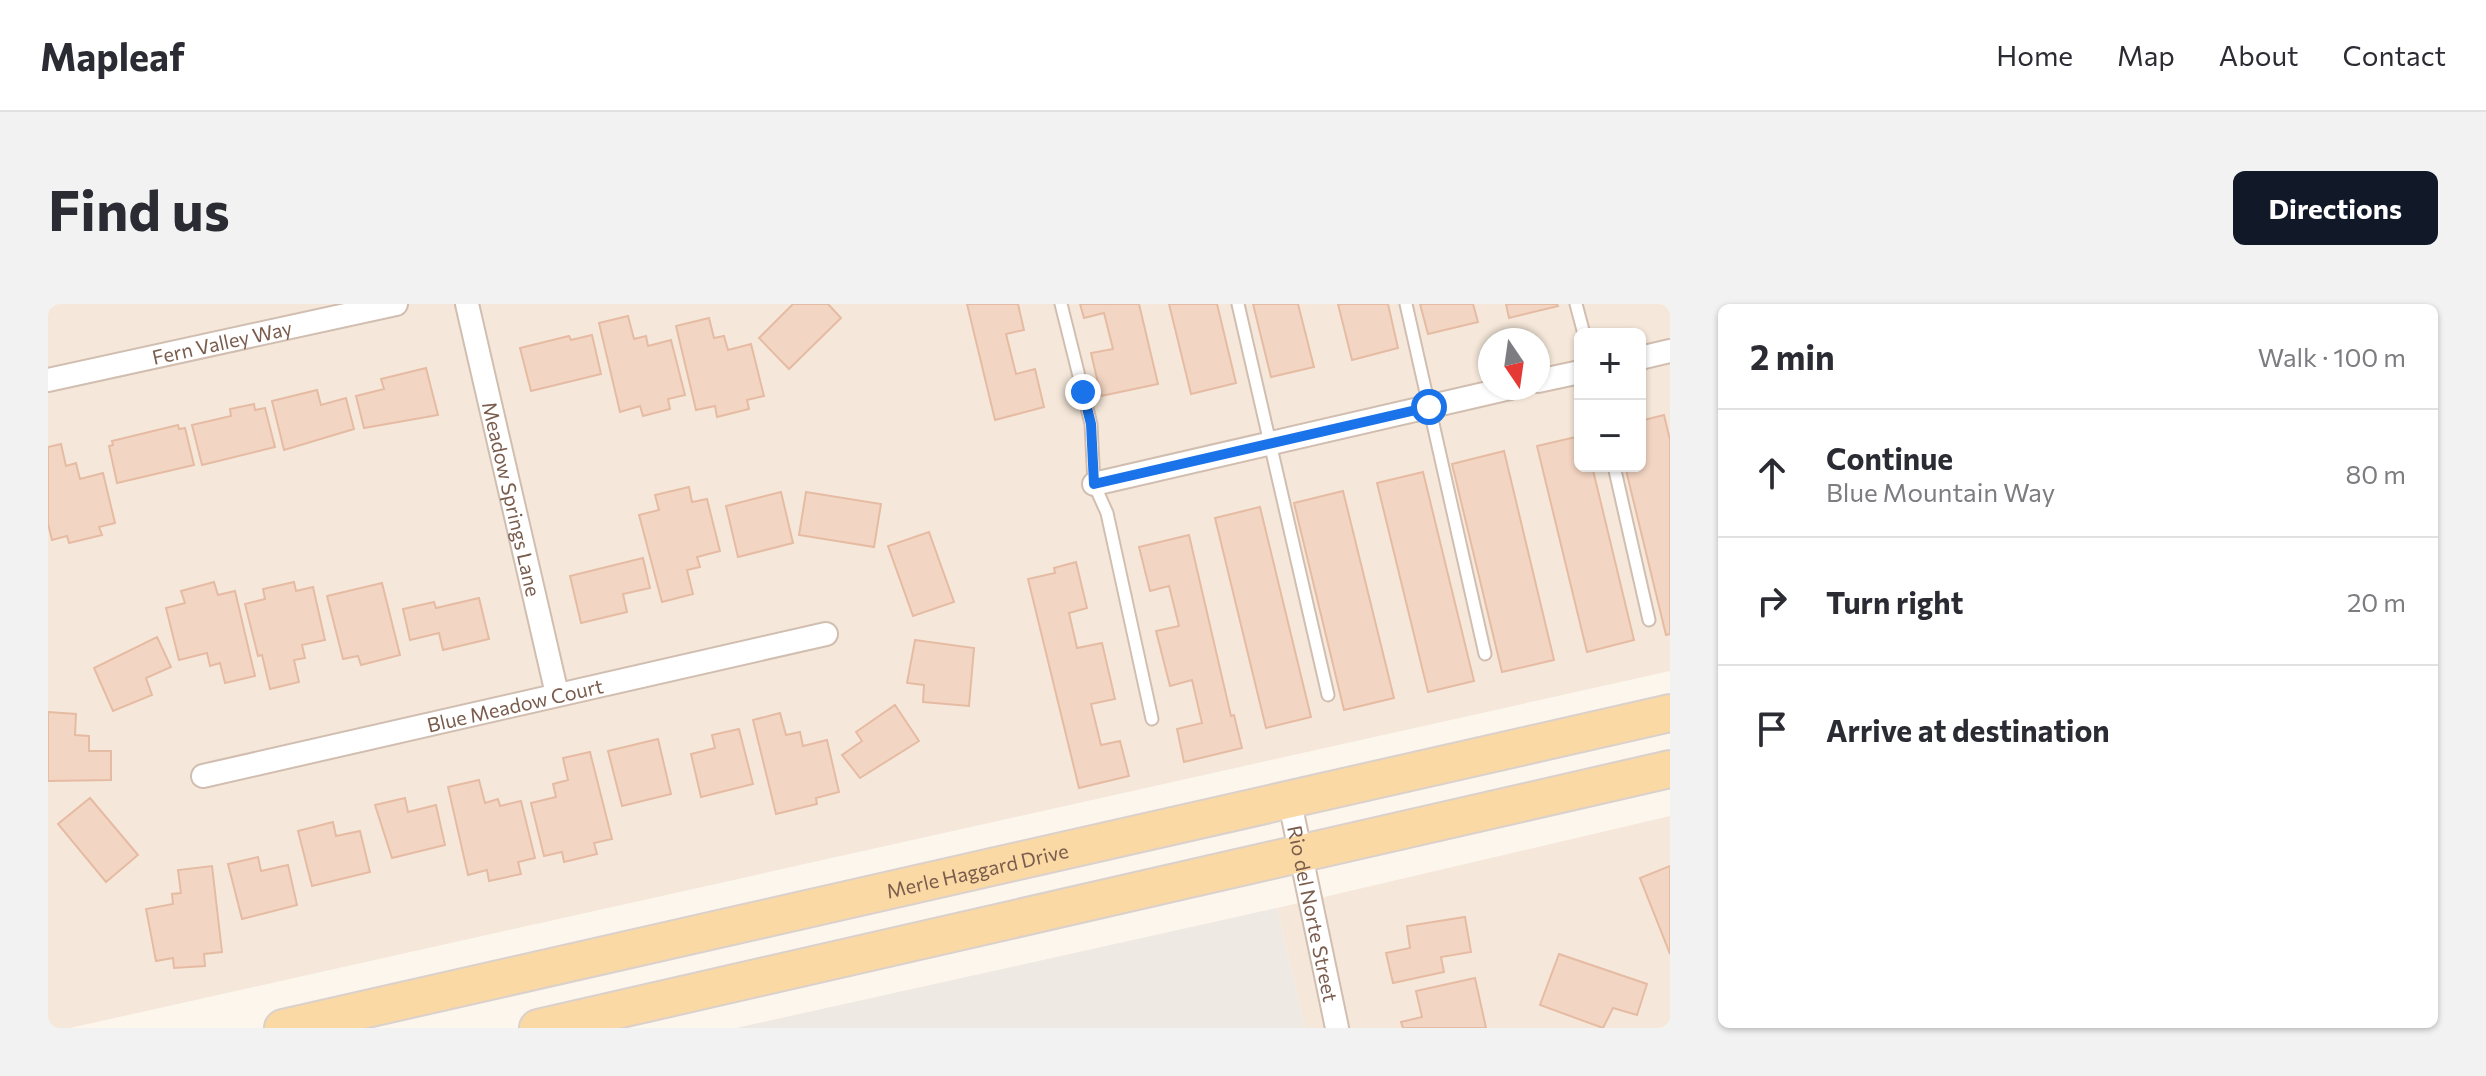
<!DOCTYPE html>
<html lang="en">
<head>
<meta charset="utf-8">
<style>
  body { margin:0; font-family:Commissioner,sans-serif; background:#f2f2f3; color:#2b2b33 }
  .controls { position:absolute; right:24px; top:24px; display:grid; overflow:hidden; border-radius:12px; box-shadow:0 2px 6px #0004 }
  .controls button { width:72px; height:72px; display:grid; place-items:center; padding:0; border:0; border-bottom:2px solid #e1e1e2; background:#fff; color:#2b2b33; font:40px sans-serif }
  .compass { position:absolute; left:1430px; top:24px; width:72px; height:72px; border-radius:50%; background:#fff; box-shadow:0 2px 6px #0004; rotate:167deg }
  .stop { position:absolute; width:24px; height:24px; margin:-18px; border:6px solid #1a73e8; border-radius:50%; background:#fff }
  .stop.end { background:#1a73e8; border-color:#fff; box-shadow:0 2px 8px #0008 }
  .list { margin:0; padding:0; list-style:none }
  h2 { display:flex; justify-content:space-between; align-items:center; height:104px; margin:0; padding:0 32px; font-size:34px }
  h2 small { font-size:26px; font-weight:400; color:#7c7c81 }
  .list li { display:grid; grid-template-columns:52px 1fr auto; gap:24px; align-items:center; box-sizing:border-box; height:128px; padding:0 32px; border-top:2px solid #e1e1e2 }
  .list b { display:block; font-size:30px; white-space:nowrap }
  .list p { margin:0; font-size:26px; white-space:nowrap; color:#7c7c81 }
  .list em { font-size:26px; font-style:normal; color:#7c7c81 }
  .icon { flex:none; width:44px; height:44px; fill:none; stroke:currentColor; stroke-width:2; stroke-linecap:round; stroke-linejoin:round }
  .map { position:relative; flex:none; width:1622px; height:724px; overflow:hidden; border-radius:12px }
  header { display:flex; align-items:center; gap:48px; box-sizing:border-box; height:112px; padding:0 40px; background:#fff; border-bottom:2px solid #e1e1e2 }
  header strong { font-size:38px }
  nav { display:flex; gap:44px; margin-inline-start:auto; font-size:28px }
  .intro { display:flex; align-items:center; justify-content:space-between; box-sizing:border-box; height:192px; padding:0 48px }
  h1 { margin:0; font-size:56px }
  .button { padding:20px 36px; border-radius:12px; background:#111827; color:#fff; font-size:28px; font-weight:700 }
  main { display:flex; gap:48px; padding:0 48px }
  aside { flex:1; background:#fff; border-radius:12px; box-shadow:0 2px 6px #0004 }
  .map>svg:first-child { display:block }
  .residential { fill:#f5e8da; fill-rule:evenodd }
  .industrial { fill:#efe9e4 }
  .building { fill:#f3d5c3; stroke:#e6bba3; stroke-width:2 }
  .lines { fill:none; stroke-linecap:round; stroke-linejoin:round }
  .service-casing { stroke:#d1beb0; stroke-width:15 }
  .minor-casing { stroke:#d1beb0; stroke-width:26 }
  .primary-casing { stroke:#dad1cd; stroke-width:40 }
  .service { stroke:#fff; stroke-width:11 }
  .minor { stroke:#fff; stroke-width:22 }
  .primary { stroke:#fbd9a5; stroke-width:36 }
  .route { stroke:#1a73e8; stroke-width:10 }
  .labels { text-anchor:middle; dominant-baseline:central; stroke-width:8; stroke-linejoin:round; paint-order:stroke }
  .street-label { font-size:20px; fill:#7a5c4d; stroke:#fffaf3 }
</style>
</head>
<body>
<header>
<strong>Mapleaf</strong>
<nav><a>Home</a><a>Map</a><a>About</a><a>Contact</a></nav>
</header>
<div class="intro"><h1>Find us</h1><a class="button">Directions</a></div>
<main>
<div class="map">
<svg width="1622" height="724" viewBox="0 0 1622 724">
  <rect width="100%" height="100%" fill="#fdf6ec"/>
  <path class="residential" d="M0 0H1622V367L22 724H0ZM1532 30H1592V162H1532ZM1442 36H1490V84H1442Z
    M1622 512V724H1257L1229 604Z"/>
  <path class="industrial" d="M1229 604 1257 724H688Z"/>
  <path class="building" d="M745 0H780L793 14 741 65 711 34Z
    M919 0H970L976 26 958 30 968 70 987 65 996 103 947 116Z
    M1032 0H1091L1110 80 1053 92 1043 49 1065 45 1056 9 1036 14Z
    M1121 0H1169L1188 79 1143 90Z
    M1205 0H1250L1266 63 1223 73Z
    M1290 0H1340L1350 44 1304 56Z
    M1372 0H1425L1430 18 1380 30Z
    M1458 0H1509L1510 2 1461 14Z
    M580 12 586 35 598 32 600 42 623 36 637 91 620 95 622 105 595 112 592 102 572 108 551 19Z
    M661 14 666 34 676 32 680 46 703 40 716 92 699 96 701 105 669 113 667 102 648 106 628 22Z
    M544 31 553 70 483 87 472 44 521 32 523 36Z
    M378 64 390 111 316 124 308 92 336 85 333 75Z
    M269 86 273 101 298 94 306 125 236 146 224 97Z
    M206 100 207 106 217 104 227 143 154 161 144 121 183 112 182 105Z
    M1616 111 1622 136V330L1618 331 1577 162H1592V117Z
    M130 121 131 125 137 124 146 161 69 179 61 142 65 141 64 137Z
    M1532 132V162H1544L1586 336 1539 348 1489 142Z
    M13 140 18 162 28 159 32 175 55 169 67 219 51 223 54 231 21 239 19 232 4 236 0 220V143Z
    M1456 147 1506 356 1454 368 1404 160Z
    M1375 168 1426 377 1380 388 1329 179Z
    M641 183 644 198 659 195 672 247 649 253 652 263 639 266 645 290 614 298 591 211 611 206 607 191Z
    M1295 187 1346 394 1296 406 1246 199Z
    M733 188 745 239 690 253 678 202Z
    M758 188 833 200 826 243 751 231Z
    M1212 203 1263 413 1218 424 1167 214Z
    M881 228 906 298 865 312 840 242Z
    M1141 231 1183 412 1186 411 1194 444 1136 458 1129 425 1154 419 1144 376 1122 382 1108 327 1131 322 1121 282 1102 287 1091 243Z
    M595 254 602 284 575 290 579 308 533 319 522 272Z
    M1028 258 1039 304 1021 309 1029 344 1054 339 1067 395 1043 400 1053 441 1072 437 1081 472 1031 484 980 275 1007 269 1006 264Z
    M166 278 170 291 187 287 207 372 177 379 172 359 162 362 159 349 131 356 118 304 137 299 133 287Z
    M246 278 248 287 265 283 277 336 254 341 257 354 246 356 251 378 222 385 214 351 210 352 197 300 217 295 215 285Z
    M334 279 352 351 313 361 310 352 295 355 279 292Z
    M431 294 441 335 395 346 391 329 362 336 355 305 386 298 388 304Z
    M109 333 123 363 98 374 104 391 65 407 46 364Z
    M867 336 926 344 921 402 875 398 876 381 859 379Z
    M847 401 871 437 812 474 794 451 814 437 808 428Z
    M0 408 28 410 27 431 41 432V447H63V476L0 477Z
    M732 409 738 431 752 428 755 442 779 436 791 488 768 494 769 500 728 510 705 416Z
    M691 425 705 480 653 493 643 450 667 444 664 431Z
    M610 435 623 490 574 502 560 447Z
    M542 448 564 535 546 539 549 550 516 558 514 548 496 552 483 499 508 493 505 480 520 476 515 454Z
    M431 476 437 499 450 495 452 502 473 497 487 554 470 558 473 570 441 577 439 566 420 571 400 483Z
    M42 494 90 551 58 578 10 520Z
    M357 494 360 508 388 501 397 541 344 554 327 501Z
    M285 518 288 532 312 527 322 568 264 582 250 527Z
    M210 553 213 567 240 561 249 601 194 615 180 560Z
    M164 562 174 648 156 650 157 662 126 664 125 654 108 657 98 605 125 600 124 590 133 589 130 566Z
    M1622 562V650L1592 574Z
    M1417 613 1423 648 1393 653 1396 668 1345 679 1338 649 1362 644 1359 622Z
    M1511 650 1599 680 1589 711 1565 704 1555 724 1492 701Z
    M1427 674 1438 724H1355L1353 718 1374 713 1368 687Z"/>
  <g class="lines">
    <g class="service-casing">
      <path id="service" d="M1013 0 1043 120 1046 180 1059 209 1104 415
        M1190 0 1280 391
        M1358 0 1437 350
        M1528 0 1536 30
        M1566 162 1601 316"/>
    </g>
    <g class="minor-casing">
      <g id="minor">
        <path id="s1" d="M419 0 509 390"/>
        <path d="M1592 54 1622 47"/>
        <path id="s2" d="M0 76 348 0"/>
        <path d="M1490 77 1532 68"/>
        <path d="M1046 180 1462 84"/>
        <path id="s3" d="M155 472 778 330"/>
        <path id="s4" d="M1241 494 1289 724"/>
      </g>
    </g>
    <g class="primary-casing">
      <g id="primary">
        <path id="s5" d="M235 724 1622 409"/>
        <path d="M490 724 1622 465"/>
      </g>
    </g>
    <use href="#service" class="service"/>
    <use href="#minor" class="minor"/>
    <use href="#primary" class="primary"/>
  </g>
  <g class="lines">
    <path class="route" d="M1035 88 1043 120 1046 180 1381 103"/>
  </g>
  <g class="labels">
    <g class="street-label">
      <text stroke="none"><textPath href="#s2" startOffset="178">Fern Valley Way</textPath></text>
      <text stroke="none"><textPath href="#s1" startOffset="200">Meadow Springs Lane</textPath></text>
      <text stroke="none"><textPath href="#s3" startOffset="320">Blue Meadow Court</textPath></text>
      <text stroke="none"><textPath href="#s5" startOffset="712">Merle Haggard Drive</textPath></text>
      <text stroke="none"><textPath href="#s4" startOffset="118">Rio del Norte Street</textPath></text>
    </g>
  </g>
</svg>
<div class="controls">
<button>+</button>
<button>−</button>
</div>
<svg class="compass" viewBox="-18 -18 36 36"><path d="M0-13l5 13h-10z" fill="#e53935"/><path d="M0 13l5-13h-10z" fill="#7c7c81"/></svg>
<div class="stop" style="left:1381px;top:103px"></div>
<div class="stop end" style="left:1035px;top:88px"></div>
</div>
<aside>
<h2>2 min<small>Walk · 100 m</small></h2>
<ul class="list">
<li><svg class="icon" aria-label="ahead" viewBox="0 0 24 24"><path d="M12 20V5M6 11l6-6 6 6"/></svg><div><b>Continue</b><p>Blue Mountain Way</p></div><em>80 m</em></li>
<li><svg class="icon" aria-label="right" viewBox="0 0 24 24"><path d="M7 20v-9h11M14 6l5 5-5 5"/></svg><div><b>Turn right</b></div><em>20 m</em></li>
<li><svg class="icon" aria-label="arrive" viewBox="0 0 24 24"><path d="M6 21V4h12l-3 4 3 4H6"/></svg><div><b>Arrive at destination</b></div></li>
</ul>
</aside>
</main>
</body>
</html>
